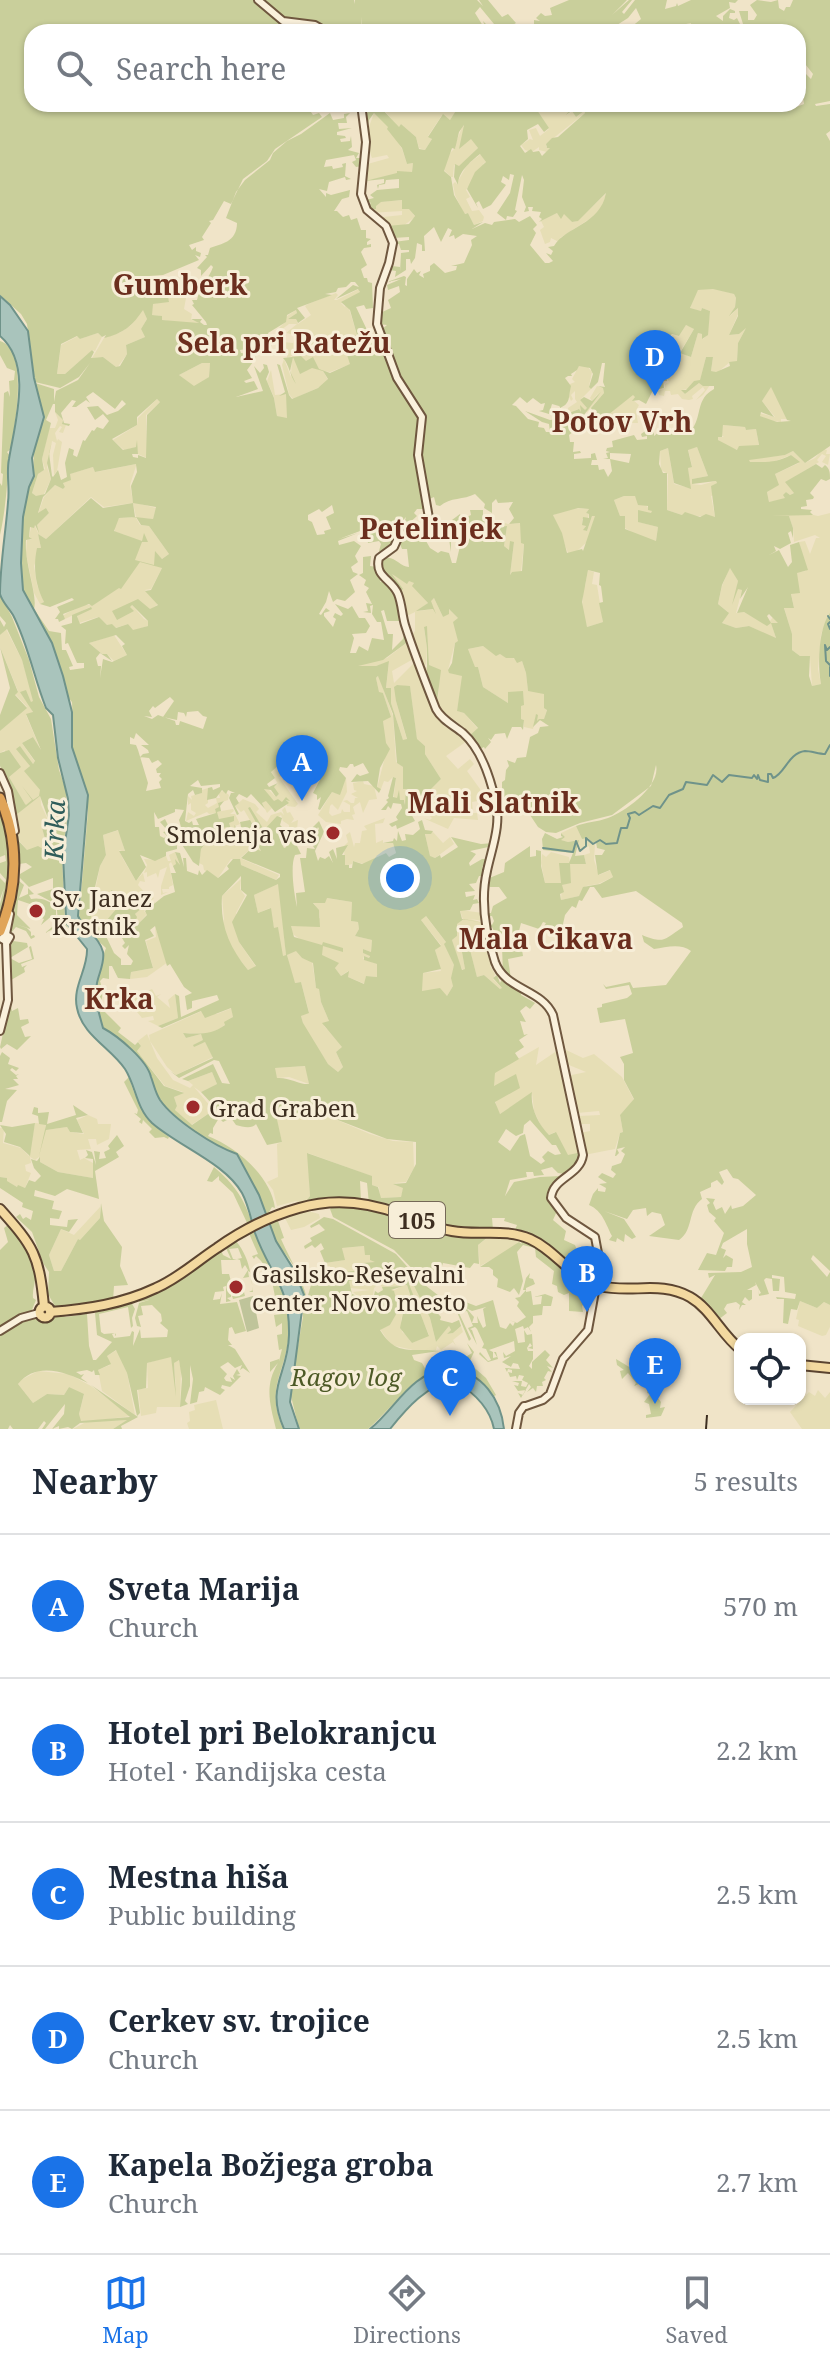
<!DOCTYPE html>
<html lang="en">
<head>
<meta charset="utf-8">
<style>
  body { margin:0; font-family:"Noto Serif",serif; background:#f2f2f3; color:#1f2937 }
  .controls { position:absolute; right:24px; bottom:24px; display:grid; overflow:hidden; border-radius:16px; box-shadow:0 2px 6px #0004 }
  .controls button { width:72px; height:72px; display:grid; place-items:center; padding:0; border:0; border-bottom:2px solid #e0e1e3; background:#fff; color:#1f2937; font:40px sans-serif }
  .you { position:absolute; left:400px; top:878px; width:28px; height:28px; margin:-20px; border:6px solid #fff; border-radius:50%; background:#1a73e8; box-shadow:0 0 0 12px #1a73e833 }
  .badge { display:grid; place-items:center; width:52px; height:52px; border-radius:50%; background:#1a73e8; color:#fff; font-size:26px; font-weight:700 }
  .pin { position:absolute; translate:-50% -66px; filter:drop-shadow(0 2px 4px #0008) }
  .pin::after { content:''; position:absolute; top:42px; width:28px; height:24px; background:inherit; clip-path:polygon(0 0,100% 0,50% 100%) }
  .list { margin:0; padding:0; list-style:none }
  h2 { display:flex; justify-content:space-between; align-items:center; height:104px; margin:0; padding:0 32px; font-size:34px }
  h2 small { font-size:26px; font-weight:400; color:#747a83 }
  .list li { display:grid; grid-template-columns:52px 1fr auto; gap:24px; align-items:center; box-sizing:border-box; height:144px; padding:0 32px; border-top:2px solid #e0e1e3 }
  .list b { display:block; font-size:30px; white-space:nowrap }
  .list p { margin:0; font-size:26px; white-space:nowrap; color:#747a83 }
  .list em { font-size:26px; font-style:normal; color:#747a83 }
  .icon { flex:none; width:44px; height:44px; fill:none; stroke:currentColor; stroke-width:2; stroke-linecap:round; stroke-linejoin:round }
  .map { position:relative; flex:none; width:830px; height:1429px; overflow:hidden }
  .search { position:absolute; background:#fff; box-shadow:0 2px 6px #0004; left:24px; right:24px; top:24px; height:88px; display:flex; align-items:center; gap:20px; box-sizing:border-box; padding:0 28px; border-radius:24px; color:#747a83; font-size:30px }
  .sheet { height:824px; background:#fff }
  nav { display:flex; justify-content:space-around; align-items:center; box-sizing:border-box; height:112px; border-top:2px solid #e0e1e3; background:#fff; font-size:22px; color:#747a83 }
  nav a { display:grid; justify-items:center; gap:4px }
  nav .on { color:#1a73e8 }
  .map>svg:first-child { display:block }
  .farmland { fill:#e6deb5 }
  .green { fill:#c9cf9b; fill-rule:evenodd }
  .cemetery { fill:#bfc49a }
  .water { fill:#a9c4bc; stroke:#6f938a; stroke-width:2 }
  .lines { fill:none; stroke-linecap:round; stroke-linejoin:round }
  .stream { stroke:#6f938a; stroke-width:2 }
  .secondary-casing { stroke:#6f573f; stroke-width:10 }
  .primary-casing { stroke:#5b4430; stroke-width:12 }
  .highway-casing { stroke:#5b4430; stroke-width:13 }
  .secondary { stroke:#faf1dc; stroke-width:6 }
  .primary { stroke:#f3d9a0; stroke-width:8 }
  .highway { stroke:#e0a458; stroke-width:9 }
  .rail { stroke:#3d2e20; stroke-width:2; stroke-dasharray:14 14; stroke-linecap:butt }
  .poi-dot { fill:#9e2a2b; stroke:#f7eed8; stroke-width:3 }
  .labels { text-anchor:middle; dominant-baseline:central; stroke-width:6; stroke-linejoin:round; paint-order:stroke }
  .shield { fill:#f7eed8; stroke:#756857; stroke-width:2 }
  .shield-label { font-size:22px; font-weight:bold; fill:#3d2e20 }
  .poi-label { font-size:24px; fill:#3d2e20; stroke:#f7eed8; text-anchor:start }
  .park-label { font-size:24px; font-style:italic; fill:#4d5a26; stroke:#f7eed8 }
  .water-label { font-size:26px; font-style:italic; fill:#2f5d5a; stroke:#f7eed8 }
  .quarter-label { font-size:28px; font-weight:bold; fill:#6b2e1e; stroke:#f7eed8 }
</style>
</head>
<body>
<div class="map">
<svg width="830" height="1429" viewBox="0 0 830 1429">
  <rect width="100%" height="100%" fill="#f0e4c8"/>
  <path class="farmland" d="M692 6 691 15 672 20 674 26 691 23V27L674 31 645 32 652 24 653 29 665 27 664 21 671 19V10Z
    M374 104H460L450 120 442 115 428 136 432 139 425 150 419 148 416 137 401 124 399 128 383 109Z
    M533 104H565L567 107 561 109 562 111H569L567 115 573 111 576 117 584 111 585 113 546 144V147L552 148 547 152 539 150V147L532 152 525 150 521 145 530 139 533 140 529 130 536 128 540 136 549 129Z
    M374 113 389 127 402 149 407 164 413 163 412 172 364 181V165L389 158 387 155 372 158 368 147 366 135Z
    M480 120 482 123 471 138 478 148 459 167 454 165 453 177H451L444 170 448 155 456 147 445 141 446 139 438 132 439 131 456 142 463 125 465 130 473 123 474 126 468 131 464 145Z
    M481 154 486 162 483 164 500 189 498 191 487 179 472 183 488 200 484 204 468 187 466 190 470 197 466 199 472 211 479 210 484 217 483 221 474 225 468 213 464 214 455 195 453 184 455 182 458 185V181L467 165Z
    M607 193 601 208 594 216 560 238 564 240 559 242 551 238 550 242 545 244 540 230 544 227 541 221 557 213 562 216 564 213 572 222 577 221Z
    M403 200V209H410L415 217 403 226H387L382 221 383 217 402 215V211L369 213 368 210 380 202Z
    M163 279 174 284 171 287 175 290 174 298 183 295 186 298 184 309 192 314 191 320 198 321 199 325 161 320V316L151 315 152 304 169 301 162 285Z
    M713 288 734 294 736 298 735 307 730 316 738 308 739 312 729 335 739 334 744 327 746 328 738 343 737 362H730L718 372H714L711 371 713 357H706L700 381H695L688 389 682 390 685 394 699 383 710 385 703 395 696 400 705 390 703 387 692 396 693 399 689 400 682 399 678 394 671 395 670 391H665L664 396 659 395 658 391 665 388V384L669 382 666 376H659L671 371 672 364H667L670 355 662 354 663 346 673 334 679 336 686 325 692 327 694 329 680 352 691 357 698 333 702 334 703 339 707 335 710 311 702 308 701 311 690 309 692 299 698 290Z
    M359 289 360 293 341 303 345 307 346 304 357 301 348 305 357 335 342 341 351 364 330 372 323 371 328 380 322 386 293 399 289 394 282 365 284 359 291 377 292 356 287 358V355L283 356 279 350 283 342 293 343 295 335 286 333 297 324H289L281 330 279 328 286 321 284 318 296 310 297 313 288 319H296L298 324 311 315 305 306 308 304 336 293 338 295 334 300H337Z
    M137 300 145 305 143 309 147 319 141 329 145 337 126 345 127 354 117 368 103 357 92 358 104 338 121 332 134 323 125 328 123 325 130 319 127 315Z
    M98 333 102 337 95 351 92 350 65 374H57L61 345 78 336 80 339Z
    M202 363H210L209 377 194 387 179 375Z
    M579 366H587L592 372 589 386 591 389 580 400 588 409 599 392 592 401 590 398 597 386 603 388 604 393 587 412H581L578 409 569 414 568 408 577 402 575 399V391L571 395 573 399 571 401 569 397 570 384 575 382 572 379Z
    M271 370 275 395 286 394 287 398V419L278 451 275 449 276 420 277 417 285 419 277 416 274 397 267 381Z
    M771 386 787 419H781V422L771 421 760 416 759 413 775 417 762 401Z
    M633 394 636 396 633 400 639 405 636 411 638 423H630V416L622 415 611 423H609L608 417 607 424H600L597 420 608 415Z
    M157 399 160 402 146 415 147 458 138 454 137 447 124 450 113 440 137 425 138 418Z
    M55 412 63 420 62 424 66 425 63 433 59 432 62 427 60 426 55 433 57 441 58 439 62 442 57 471 54 475 53 455 56 443 52 441 47 467 51 479 44 494 37 497 32 493 38 474 45 469 42 459 49 428H55L58 420Z
    M723 425 745 427 746 430 756 429 759 446 738 450 727 447 718 440V437H724L721 435Z
    M697 447 708 476 692 479V484L701 485 716 481 717 483 712 486 714 495 711 496 715 517 682 515 667 510 668 474 661 470 660 451 668 448 674 484 690 488 688 468 692 466 688 449Z
    M823 449 827 450 826 454H830L828 465 822 462 826 456 822 454 817 460 819 462 786 482 795 492 790 495 786 492 784 495 786 499 769 502 767 492 778 485 775 474 799 463 791 455 768 464 749 463V459L785 455 793 451 805 463 815 458Z
    M134 458 139 467 136 466 130 485 133 502 156 508 153 519 136 518 140 525 149 526 169 554 162 559 155 552 162 568 151 589 145 590 158 604 150 610 131 604 144 619 148 621V626L132 631 128 624 115 628 107 625 98 617 79 623 77 615 91 609 90 607 65 619 63 616 67 613 84 605H92L119 587 135 561 126 558 127 555 118 554 125 535 115 532 114 528 119 518 136 517 133 503 104 507 91 497 46 539 38 534 41 548 34 566 37 585 44 602 40 604 34 593 26 553 27 540H32L29 538 31 527 34 524 38 533 37 525 49 513 46 508 38 514 44 497 55 485 63 489 65 487 63 483 69 474 93 467 96 472 136 464Z
    M624 496H635L652 511V513H638L664 520 663 522 639 516V522L658 527 656 541 646 539 663 561 657 563 646 550 642 538 625 528V516H620L614 500Z
    M759 497 771 515 809 514 818 516 830 513V613L821 634 818 669 821 684 812 686 810 657 800 656 792 650V635L784 607 794 608 791 593 796 572 806 571 799 542 805 541 810 554 816 538H820L815 535 794 542 793 528 789 516 770 522 757 499Z
    M573 508 589 509 586 513 589 514 588 518 582 519V525H586L584 530 587 531 592 516H596L588 541 577 551 574 578 567 579 568 553 553 515Z
    M497 520 508 524 521 523V543H524L521 572H512L510 575 514 542 509 550 504 546 507 526 498 527Z
    M730 567 738 581 737 588 742 590 736 613 744 612 767 625 773 617 779 623 772 624 776 639 749 626 736 628 722 623 728 612 718 604 722 586Z
    M588 570 594 572 592 584 597 585 603 622 587 627 582 610 583 591 567 611 560 608 580 579 585 586Z
    M392 574 407 583 408 580 414 583 413 586 428 603 418 611 434 609 430 601 434 598 443 617 449 609 458 618V642L455 643 448 670 463 676 457 711 464 713 478 729 468 737 437 710 439 687 429 665 427 627 424 628 427 648 426 664 424 666 427 668V682L409 638 415 631V612L405 617Z
    M6 629 22 660 34 701 31 703 26 690 33 713 26 715 41 751 33 737 22 743 35 762 32 764 20 746 30 766 25 771 40 790 41 805 50 824 42 828 46 842 43 849 27 850 17 838V814L26 806 8 776 5 750 0 753V731L27 707 15 694 18 691 0 647V635Z
    M114 635 127 655 114 661 107 654H102L89 643Z
    M409 641 415 658 392 671 394 683 416 661 443 725 467 741 446 756 458 769 470 759 474 764 467 771 480 789 483 800 472 802 473 813H477L478 820 454 818 448 829 423 818 430 820 432 818 425 811 428 807 417 797 419 795 422 797 441 779 425 754V746L417 740 410 687 397 685 396 701 407 740 422 747 424 771 420 773 407 770V740H403L391 703V688L386 689 389 662 376 666 358 667 357 665 387 658Z
    M483 646 496 655 500 654 522 661 526 673 528 691 533 688 530 682H534L535 689 544 693 547 709 544 720 537 721 536 715 533 729 524 727V720L521 719V706L519 705 516 692 508 693V703L483 687 478 667 475 668 468 649Z
    M379 676 393 716 396 762 403 767V788H406V805L404 800H400L398 794 396 803H393L396 778 393 777 388 782 384 781 381 789 377 788 385 757 383 720V740L376 737 374 721 364 697 372 692 385 719 387 718 381 705 384 703 391 717 383 693H379L376 678Z
    M280 763 282 766 276 769 282 776 279 777 298 804 295 807 287 806V799L282 803 278 799 271 805 267 802 272 808 267 813 262 803 267 800 256 794 258 793 263 797 265 794 274 802 264 789 267 788 276 797 279 794 273 787 278 784 269 768Z
    M346 778 347 792 338 810 332 804 330 806 329 813 332 816 341 813 342 809 344 812H350V805L343 801 347 800 351 803H354L355 798H358L351 794 357 791 354 790 353 783 363 781 364 784 374 786 377 799 369 800 363 813 360 802 353 807 355 814 352 815 354 820 347 819 341 821V824L326 822 318 815 332 792 339 794Z
    M208 788V803L205 805 208 808 217 803 216 798H220L218 792 224 791 229 795 228 800 219 803 220 807 215 809 216 812 233 809 234 811 230 814H235L240 824 235 826V828L230 830 229 823 219 819 217 813 209 814 207 812 186 821 188 812 194 816 196 813 191 810V803L188 805V796L192 800 191 796 202 793V790Z
    M243 799 255 804 259 809 256 812 267 822 271 815 281 812 284 815 282 810 285 807 287 813 290 812 294 819 291 823 298 820 297 829 291 835 288 834 287 839 285 836 289 830V825L283 821 281 815 264 831 248 807 265 839 262 841 244 810 241 812 235 806Z
    M385 818 383 823 375 824 376 843 383 840V843H393L396 853 388 858 386 853 364 864 353 861 352 864 345 866 344 848 348 846H344L348 842 346 835 350 832 354 847 355 843H360L362 831 367 830 364 826Z
    M576 826 582 839 588 838 595 844 594 860 599 875 611 870 613 877 598 884 586 886 579 896 561 900 562 885 571 882 569 864 561 883 550 885 545 883 541 863 542 854 546 857 551 852 569 857 570 863 586 864 584 855 590 853 589 846 578 852V840L568 842 560 840 565 837 561 833Z
    M228 827 231 831 239 830 254 843 259 838 256 843 261 851 253 847 240 858 279 875 276 880 241 865 240 874 237 873 229 883V871L235 859H231L218 878 204 870 203 865 199 863 201 849 206 844 220 845V842L210 840 208 833 214 834V830Z
    M119 830 125 852 119 850 123 859 136 881 143 873 145 882 140 881 138 885 147 895 154 898 152 900 155 903 144 911 147 914 138 924 134 923 135 914 143 906 111 890 112 896 128 902 121 905 114 903 117 907 115 913 100 928H96L89 921 100 866 106 855 103 835Z
    M433 832 443 843 450 837 454 844 435 858 430 857 425 833Z
    M175 852 180 865 173 866 171 862 169 864 173 885 169 887V889H162L163 893 168 892 161 895V886L167 867 160 870 158 878 156 873 147 877V872L144 873 147 865 144 859 157 860 166 856 168 861H171L169 855Z
    M241 879 240 889 245 896 236 913 244 939 239 942 256 967 248 970 230 947 222 926 224 919 222 896Z
    M279 883 286 955 282 957 278 928H274L270 908 258 913 254 895Z
    M326 898 352 902 351 921 358 922 359 929 355 936 372 940 371 952 363 949V953L370 955 369 958 364 956 363 959 377 964 378 971 377 977 366 976 365 984 348 977V971L341 976 335 968 338 963 322 956 293 934 290 926 320 918 319 911 313 902Z
    M460 910 483 913 484 921 470 919 484 923 495 964 490 966 495 974 493 979 502 988 501 990 484 975 477 977 468 943 460 941 465 969 463 970 459 964 452 940 457 936 456 924 463 920Z
    M425 915 446 942 445 944 454 965 453 986 447 996 437 991H422L421 988 422 973 441 971 435 950 441 945 421 920Z
    M155 927 168 962 147 977 130 979 131 972 153 968 146 941 156 937Z
    M296 950 302 958 312 961 316 988H319L321 1002 329 1021 324 1026 343 1047 336 1052 343 1067 338 1072 328 1064 315 1044 307 1046 298 1031 303 1023 301 1016 309 1012 301 982 294 983 287 955Z
    M152 989 156 996 161 994 157 997 170 1008 168 1000 175 994 178 1018 158 1026 148 1021 154 1020 153 1016 142 1018 127 1000Z
    M232 1008 233 1017 221 1028 208 1034 183 1033 186 1038 201 1034 204 1040 194 1045 205 1042 213 1057 176 1075 167 1067 150 1041 157 1058 173 1080 190 1088 193 1085 188 1081 212 1072 217 1084 201 1092 194 1087 217 1114H208L191 1125 175 1110 177 1106 174 1097 183 1092 165 1086 137 1051 141 1046 138 1041 147 1034 150 1041 149 1035 202 1011 217 1014Z
    M539 1047 536 1065 558 1050 582 1152 567 1156 555 1132 549 1135 542 1128 534 1111 532 1093 500 1114 497 1110 493 1087 495 1072Z
    M564 1049 583 1058 594 1054 622 1077 634 1100 620 1115 623 1132 620 1133 615 1149 584 1155 580 1133 590 1131V1124H580L579 1116 600 1115 599 1111 577 1113 567 1076 586 1072 564 1063Z
    M306 1066 309 1084 289 1077 277 1078 275 1073V1068Z
    M88 1115 97 1119 98 1124H111L109 1139 97 1145 96 1139H88L91 1149 77 1150 80 1160 84 1158 93 1163V1178L58 1172 40 1162 39 1157 35 1160 30 1157 31 1163 25 1165 26 1171 31 1173 25 1188 17 1187 6 1181 7 1178 0 1177V1128H4L3 1143 21 1148 29 1156 35 1123 46 1124 45 1130 67 1127 70 1132 84 1134 77 1120Z
    M275 1115 330 1117 370 1134 393 1141 413 1142 414 1168 406 1182 394 1183 404 1187 401 1197 380 1198 379 1187 372 1185 371 1176 308 1153 310 1196 304 1204 296 1201 277 1206 273 1190 267 1182 278 1177 277 1144 282 1142Z
    M100 1207V1218L80 1240 78 1239 61 1271H54L49 1255 61 1229 74 1235Z
    M304 1210 319 1214 320 1218 304 1227 291 1230 284 1216Z
    M490 1236 516 1237 520 1240 513 1248 480 1266 478 1245Z
    M365 1246V1255H370L375 1260V1262L368 1263 371 1269V1264H386L392 1253 395 1254 389 1273 392 1281 406 1282 413 1305 404 1309 401 1320 402 1332 409 1337 412 1343 429 1335 408 1285 413 1284 430 1318 436 1342 449 1326 451 1330 447 1334 453 1333 461 1326 463 1332 453 1340 456 1346 453 1342 441 1350 437 1346 436 1350 422 1352 391 1345 380 1329 390 1325 398 1309 394 1292 390 1290H395L402 1286 382 1287 379 1283 374 1288 371 1310 353 1292 370 1290 350 1288 349 1281 369 1276 372 1275 371 1270 346 1271 331 1275 330 1266H326L325 1263 344 1260 342 1248Z
    M800 1301 817 1308 824 1302 830 1305V1327L826 1335 822 1336 798 1326 799 1320 796 1319Z
    M117 1350 127 1373 135 1415 102 1391 98 1370 110 1365 107 1356Z
    M171 1356 176 1389 174 1363 178 1358 181 1369 180 1407H157L156 1413 141 1416 138 1389 148 1388 147 1363Z
    M38 1371 69 1374 91 1386 131 1416 93 1421 128 1420 113 1429H73L86 1422 80 1421 79 1414 84 1395 69 1387 64 1395 47 1394 33 1403 18 1384 19 1381Z
    M818 1390 825 1398 830 1392V1429H802L790 1412 809 1392 815 1396Z
    M216 1400 223 1429H189L187 1423 190 1421 189 1412 195 1410 194 1405Z"/>
  <path class="green" d="M0 0H257C268 10 279 23 294 26 306 28 314 27 325 32H32V104H313L315 107 311 112 313 115 319 113 322 117 275 149 267 161 243 179 231 204 224 201 213 220 209 221 211 223 202 237 204 240 189 245 192 250 196 247V251L201 253 200 257 195 255 199 260 163 275 135 277 128 281 127 288 160 286 161 277 167 280 166 282 163 280 162 284 166 285 169 302 153 304 152 315 162 316V320L199 323 191 319H202L200 322 204 325H207L206 322 192 305 194 304 192 300H197C200 285 209 279 213 267L211 265 201 276V270L197 268 207 257 205 255H208L210 248C221 244 237 242 237 223L226 218 236 192 245 180 270 160 273 153 287 141 301 134 330 113 333 120 344 118V114L350 113 346 117 347 123H338L339 129 352 128 337 132V135L345 136 346 138 340 139 341 142 350 141 351 136 352 147 348 150 359 153 356 158H363L362 166 356 167 352 162 356 160 354 155 326 160 324 167 332 166 333 169 343 167 342 164 346 163 345 176 351 179 346 180 345 177 329 182 327 191 319 189 326 197V193L331 195 350 190 349 197 342 199 334 211H337L343 217 349 215 351 220 357 218 361 230H366V238L371 239 367 242V245L371 244V247L364 248 361 252 367 265 361 269 364 278H367L368 282 372 283 373 308 366 309 364 305 356 307 368 332 379 341V352L383 355 385 352 421 415 417 444 425 509H417L414 513 417 516 408 524H404L406 517 397 527 395 545 382 553 379 551 381 544 379 541 368 543 366 532 360 531 339 539 358 533 338 541 339 545 354 541 361 546 355 556 358 562 351 567 353 572 358 574 350 580 355 592 345 601 337 599 333 602 329 591 326 602 319 614 321 615 326 608 330 611 324 613V616L333 627 336 619 333 617 335 613 341 616 343 614 335 604 348 609 352 606 359 618H365L370 626 366 633 352 634 354 638 350 653H356L359 646 368 651 372 638 384 640 381 622H377L372 614 373 605 370 606 371 613 363 612 368 611 366 603 372 604 366 592 369 588 364 585 366 580 359 575 363 573V557L371 556 370 566 377 567 382 578 380 582 385 581 396 593 402 621H387L384 610 381 611 388 634H393L392 650 403 639 405 630 409 641 383 660 358 666H376L389 661 386 688H391V703L403 740 407 739 396 701 394 687 397 685 410 686 417 739 425 746V754L441 779 423 797 418 796 428 807 423 813 416 808 410 812 415 821 397 829 396 825 392 827 389 824 398 820 396 817 402 808 401 804 393 803 391 809 388 806 386 810H381L388 802 386 800 389 798 388 796 393 777 396 778 393 797 397 798 399 790 400 800H404L405 805 406 789H403V767L397 763 393 714 378 676 376 678 379 692 383 693 391 717 383 721 386 743 390 749 380 768 377 787 381 789 379 793 368 781 351 782 357 774 360 776 369 773 363 763 354 767 353 764H350L347 768 340 767 339 770 346 778 340 795 332 792 320 810 318 809 321 797 317 800V795L313 793 322 776V765L305 767V774H301L299 770V776L298 769 296 770 297 792 289 774 280 764 271 772 275 778 267 784 269 787 278 783 274 787 279 794 276 797 271 790 264 789 274 801 278 799 282 802 286 797 290 801 286 800 289 803 275 812 266 801 262 803 265 809 251 794 247 798 239 794 236 798 239 803 235 806 239 814 237 815 229 798 231 793H235L228 790 226 794 222 790 216 798 207 800 208 788 212 787 213 790 220 787V784L201 786 198 780 190 786 202 788V793L195 795 193 790 188 794 185 821 189 823 192 821 193 825H199L196 819 216 813 215 809 219 807 218 803 224 801 220 806 221 811 217 812 219 819 234 816V821L229 823 231 829 235 828 234 825 237 828 241 827 240 822 250 820 262 841 265 839 248 808 250 807 264 830 277 816 282 818 280 825 285 830H290L285 836 287 839 283 847 285 848 299 832 303 835 302 838 299 836 296 838 301 842 297 846 301 854 295 855C290 866 294 894 297 907L296 893 305 892 300 858H306L307 848 315 849 313 846 317 840 313 838 317 839 314 835 319 829 318 827 317 829H311L319 821 324 832 315 851 318 861 320 857 325 859 329 856 333 863 329 852 333 849 337 859 336 848 348 845 342 855H345V865H349V868H352L353 861 362 864 386 853 389 857 396 853 393 843H383L393 841 394 838 397 841 398 831 402 841 406 840 405 834 413 835 420 829 418 822 422 820 425 830 433 831 431 834H425L430 856 435 858 440 855 441 858 458 847 451 837 481 844 494 843 493 846 470 851 476 854 469 863 470 866 482 859H490L482 867 486 870 485 876H479L476 883 469 884 475 891 465 892 466 897 475 895 473 900 477 899 479 903 473 904 470 910 460 911 462 919 484 923 464 919 457 924V936L452 940 462 970 465 969 460 941 468 942 477 977 484 975 500 989 502 988 493 978 497 975 500 983 503 977 522 990 521 995 535 1003 530 1009 526 1006 520 1011 526 1022 520 1021 524 1035 528 1034 519 1040 524 1047 515 1053 519 1059 495 1073 494 1086 516 1074 520 1088 495 1102 500 1114 532 1092C530 1107 538 1124 549 1135L556 1132 568 1155 582 1152V1158L567 1175V1171L565 1174 558 1173 552 1167 541 1170 544 1175 534 1176 533 1172H526L527 1177 510 1180 505 1196 514 1182 540 1177 561 1176 550 1193 557 1211 553 1220 566 1231 564 1240 575 1245 581 1261 582 1255 589 1251 590 1262 584 1263V1266L590 1265 592 1277H596L592 1281 511 1230H515L517 1225 504 1221 505 1218H492L493 1230H457L369 1204 367 1183 360 1181 361 1201 303 1204 295 1202 304 1204 310 1196 307 1153 372 1176V1185L378 1187 381 1198 401 1197 403 1188 393 1184 406 1183 416 1164V1142L387 1139 330 1117 276 1115 282 1142 267 1145 256 1124C252 1129 243 1127 236 1125L231 1118 223 1122 219 1118 213 1128V1134L210 1133 208 1136C236 1147 271 1176 275 1208L272 1207 269 1212 272 1216 268 1218 237 1154C214 1147 170 1117 158 1097 149 1081 142 1063 130 1048 123 1040 107 1033 102 1026 90 1008 99 966 106 948L82 926 79 918 88 812 86 790 73 754 70 734 73 726 72 702 66 695 62 672 52 642 21 593 20 534 27 490 33 480 34 452 39 436 35 383 54 389V402L56 391 78 380 90 363 79 377 60 388 35 382 27 324 21 314 0 295ZM351 282H355L359 287 353 285 336 299 358 289 360 292 341 302 350 310 357 335 342 340 350 364 330 373 319 369 313 357 306 361 301 356 283 358C289 364 290 376 296 384L290 371 293 357 300 374 312 368 323 371 328 379 318 388 292 399 289 395 280 365 277 364 285 392 279 396 286 394 287 418 277 416 274 398 266 379 269 372 267 365 263 364 264 368 260 373 254 366 263 391 236 397 258 389 254 381 246 383 244 381 252 378 247 370 256 358 254 354 241 353 240 350 252 348 251 341 259 339 260 347H267L268 353H272L269 348 272 346 268 333 286 322 287 315 296 310 297 313 288 319H296L298 323 305 318 297 308 332 295 325 294 336 292 338 288 346 287ZM143 310 147 319 141 329 145 337 126 345 127 354 120 366 116 367 103 357 91 358 94 352 92 350 65 374H57L61 344 77 336 80 339 98 333 102 337 106 335 104 338C123 334 133 325 143 310ZM202 363H210L209 377 194 386 179 375ZM93 392 115 409 122 400 126 404 118 411 107 415 98 406 87 407 95 420 103 414 109 421 103 429 97 427 94 431 92 430 85 441 83 440 77 457 73 455 74 450 69 448 65 463 67 477 61 480 58 470 53 477 52 476 49 453 52 441 47 463 51 479 45 494 36 496 32 493 38 474 44 470 42 459 51 423 46 420 53 404H55V412L63 420 62 424 69 426 70 424 64 423 61 413 72 400 76 401 72 407H76L86 400 90 403 86 397ZM157 399 160 402 147 415 146 458 138 455V458L133 457 132 454H138L137 440 136 447 123 450 112 439 137 425V417ZM136 464 137 472 131 486 133 503 156 507 153 519 135 517 133 503 103 508 91 498 46 539 38 534 41 548H37C33 567 35 584 44 602L40 604 50 607 72 598 74 600 57 607 60 612 55 619H58L59 622 65 619 63 614 89 604 92 606 119 588 121 589 140 562 162 568 151 590 145 591 158 605 150 609 138 599 112 611 117 620 134 611 130 607 132 605 148 621V626L133 630 128 624 116 628 112 624 107 625 99 617 80 624 77 616 92 609 91 607 72 615V623L61 626 66 630 65 644 68 643 77 663H84V668L70 670 69 667 73 666 66 650H62L61 633 49 631 34 609C38 596 24 563 26 540L32 539 29 537 30 527 34 528 35 525 39 533 37 525 49 513 46 508 38 513 43 497 55 485 63 489 65 487 63 483 71 480 70 474 93 467 95 472ZM332 505 334 513 326 517 331 529 324 531 325 534 317 535 312 522 308 520V515L319 509 322 512ZM136 517 141 525 149 526 169 554 162 559 155 551 154 565 135 560 142 542H148L144 533 142 541 114 531 119 518ZM116 635 125 644 122 646 127 655 112 662 103 659 100 678 101 666H98L96 658 100 653 112 661 107 654H102L89 643ZM170 697 174 701 163 717 177 720 178 712 184 713 186 717 187 712 198 711 203 716 207 717 203 729 180 721 179 725H176L175 721 158 715 152 719 144 716 152 717 149 711 153 706 155 708ZM136 733 149 745H141L148 750 149 753 143 754 140 757 149 758 152 763 158 760 162 764 156 769 157 773H161L159 776 162 779 159 782 161 788 146 791 148 783 138 750 136 745 130 744V737L134 739ZM175 809 184 810 179 820 181 827 180 834 174 837 165 819 160 822 168 831 163 832 167 836 164 838 160 836 159 827H155L154 812 158 819 175 812ZM211 827 212 830 228 827 230 833H244L254 843 259 839 256 841 261 851 253 847 241 858 280 874V877L276 880 241 865 240 859H233L227 866 229 869 218 878 207 870 202 875 199 870 198 875 187 871 186 858H183L184 867 180 853 175 852 180 865 175 859 176 864 173 866 176 873H171L175 892 164 896 145 911 147 915 138 924 135 923 137 917 135 914 144 906 111 890 112 896 127 903 121 905 113 902 118 907 100 928 94 926 96 920 90 924 95 887 100 866 106 855 103 835 118 830 125 851H119L136 881 146 867 140 855 155 861 166 856V852L177 849V845L181 843 193 862 199 866 201 849 206 843 203 841 205 838 210 840 208 834 210 832 204 828ZM241 876V890L247 895 232 922 239 942 256 966 248 970C229 947 220 925 222 896ZM278 884 286 955 283 956 278 927 274 928 271 908 258 913 254 895ZM327 898 352 902 351 921 358 922 359 929 355 936 372 940 371 952 363 949V953L370 956 369 958 364 956V960L377 964V977L366 976 364 984 348 977 349 971 341 976 335 968 339 963 322 955 323 946 343 952V948L323 942 322 945 294 937 291 926 320 927 319 910 313 903H325ZM426 916 446 942 444 944 454 965 451 978 453 986 447 996 440 988 422 991 423 973 441 969 435 950 441 946 421 920ZM117 917 127 934 122 938 125 943 122 946 125 949 129 945 127 954 133 961 131 965H121V959L114 953 104 932 117 926 113 920ZM155 926 167 966 170 964 184 987 192 993 185 996 187 1010 192 1008V1001L217 995 219 1000 181 1017 179 996 175 994 178 1018 158 1026 162 1028 201 1011 205 1018 231 1008 233 1017 224 1022 225 1025C212 1035 198 1034 183 1033L186 1038 201 1034 203 1040 193 1045 194 1047 205 1042 213 1058 176 1075 170 1071 179 1078 214 1060 219 1061 230 1084 222 1083 213 1064 182 1079 188 1081 212 1072 217 1084 201 1092 214 1106 218 1114H208L192 1125 175 1110 177 1106 174 1097 184 1093 164 1086 137 1051 141 1046 138 1042 135 1045 118 1032 121 1028 100 1007 103 992 100 981 103 978 109 979V966H112L118 978 130 979 131 972 153 968 145 940 154 936 150 930ZM296 951 302 958 313 963 316 988 319 989 321 1002 329 1021 322 1023 342 1047 336 1052 343 1067 338 1072 328 1064 303 1023 301 1016 309 1013 301 982 295 983 287 955ZM305 1066 309 1084C300 1085 289 1077 277 1078L275 1068ZM530 1120 552 1145H556L561 1154 555 1155 548 1151 542 1157 545 1161 541 1164 530 1156 525 1134 520 1136 510 1151 498 1142 506 1129 516 1136 523 1133 524 1125Z
    M259 0H354L355 4V0H477L483 6 479 0H488L502 17 508 14 516 23 508 28V32H487L483 21 488 26 494 24 480 7 475 13 483 26V32H479L475 27 474 32H363L361 17 362 32H328L321 27 288 22Z
    M569 0H627L612 15 629 0H632L622 12 624 14 635 0H667L665 9 676 6 677 3 678 6 691 0H738L735 3 729 2 730 8 716 16 723 21V16L730 9 735 11V13H730L729 18 734 20 737 18 741 26 743 24 739 11H748V20H754L757 15 750 5 757 0 771 2 778 0 779 8 784 11 786 7H790L793 0H830V101L815 104 816 106 830 104V131L826 134 830 141V446L805 463 793 451 785 455 749 460 750 462C766 462 776 463 791 455L800 462 775 474 779 485 767 492 769 502 785 498 783 495 786 492 790 495 794 493 785 482 816 464 822 468 825 465C830 469 830 473 830 479L826 481 821 479 810 493 814 497 813 499 806 500 807 506 801 507V509L812 510 810 512 813 515 771 516H789L793 528V538L791 531 788 533 791 543 780 549 774 546 776 551 769 555 779 550 788 567 792 562 790 545 799 542 808 570 797 573 800 593 791 594 794 608H784L792 634V650L800 656H810L809 676 812 686 821 684C817 663 819 627 830 613V1271L813 1255 811 1259 827 1277 830 1272V1305L824 1302 817 1308 800 1301 797 1310 791 1309 788 1324 783 1323 784 1299H777L776 1297 795 1299 796 1294 785 1292 784 1277 772 1275V1278L780 1279 779 1291H773L772 1279 766 1278 764 1280 769 1294 759 1296 758 1286 759 1294 761 1293 755 1282 756 1285 747 1290H752V1299L749 1301 745 1297 742 1302 746 1305H742L739 1310 740 1305 736 1302 727 1304 724 1309 727 1313 718 1320 719 1326 698 1303 715 1275 709 1278 708 1273 741 1272 752 1267 747 1244V1229L723 1243 721 1248 726 1250 723 1258 726 1255 733 1259 732 1267H727L725 1271 698 1270 707 1253 716 1255 724 1233 714 1221 716 1218 709 1212 707 1205 710 1203 706 1198 715 1199 713 1203 716 1210 722 1207 725 1214 731 1205 732 1209 743 1206 756 1195 738 1179 733 1178 727 1169 719 1172 724 1182 722 1185 717 1180 711 1183V1187L700 1192 702 1199C687 1210 694 1230 679 1240L649 1236 665 1225 661 1214 652 1212 647 1216 646 1208 633 1210 627 1219 604 1211 624 1219 636 1237 632 1239 625 1234 624 1242 617 1238 616 1242 609 1240 612 1236C606 1225 603 1211 589 1205L593 1194 598 1188V1191L605 1192 606 1188 599 1184 607 1183 598 1177 602 1173 613 1178 616 1174 611 1170 612 1166 621 1163 625 1154 621 1151 625 1147 617 1149 619 1153 616 1156H615L620 1133 623 1132 620 1115 634 1099 624 1080V1064L620 1057 633 1053 625 1019 600 1023 597 1008 602 1007V1004L627 998 632 994 629 985 606 989 603 984 606 987 630 982 633 988 666 985 691 951C681 943 666 947 654 949L644 942 642 935C665 944 663 940 683 927L682 923 636 891 602 898 594 887H590L582 901 579 900 576 908 572 906 565 915 561 933 552 935 551 931 542 929 546 923 543 922 539 929 521 923 519 931 525 938H518L519 942 517 946 521 944 523 956 508 959 511 979 503 974 502 947 510 940V935L497 938 492 927 488 928 486 921 492 925 494 921 492 916 486 917V913H491L493 906 507 898 499 887H490L486 883 487 879 504 872 505 863 530 846V857L536 856V850L541 851V866L545 883H561L559 863H569L573 853 543 850 542 839 545 833 557 839 563 837 561 836V833L565 837 561 840 568 842 579 840 575 856 584 855 586 864H570L571 883 562 885 564 892 560 894 561 900 579 896 583 887 600 884 613 877 610 870 598 875 595 855H602L605 850 597 848 596 842 593 843 588 838 582 839 576 826C586 822 597 822 608 818 625 812 661 786 656 765L651 786 612 815 580 823 556 833 546 832 538 827 524 806 515 810 506 799H496V797L502 796V782L505 780 506 770 509 766 507 760 515 763 517 758 526 757 530 737 538 733 540 727 549 726 540 720 533 727 536 714 538 715 537 721 539 719H544L547 710 544 708V694L528 691 526 673 522 661 517 663 514 658H506L500 654 496 656 483 646 468 649 475 667H478L483 687 508 703V692L523 691 524 705 521 706V719L524 720 523 730 521 727H512L507 739 505 733 495 734 491 740 488 738 491 742 485 749 484 747 480 749 482 756H480L468 737 478 728 464 713 457 711 462 676 449 673 448 670 452 663 455 643 458 641 453 622 458 618 449 609V614L443 617 434 598 431 601 436 614 433 609 416 611 428 603 412 586 414 583 409 581 407 584 392 574 403 589 397 593C390 580 376 576 380 558L385 554 386 558C395 556 400 567 409 567L407 549H402L398 539 404 533 425 529 428 531 422 534 430 548 438 553 441 551 449 553 452 563H456L461 542 451 541V552L448 533 455 529 452 520 460 514 462 519 471 515 470 510H483V517L492 520 493 523 497 520 498 527 507 526 504 546 509 550 510 541 514 542 510 575 512 572 522 571 524 544 521 543 520 523 509 524 514 518 509 509 513 502 498 503 496 499 492 503V513L484 508 485 504 475 494C464 500 450 497 440 506L436 505 434 497 425 501 419 452 423 416 397 376 381 330 387 325 378 324V314L391 308 388 300 400 292 399 286 388 290 387 285 401 279 387 282 404 276 406 277 405 285 407 286V279L414 269 417 273 421 271 419 275 424 278 423 274 430 271V266L434 263 445 273 456 270 457 266H451L464 263 472 245 471 240 477 236 463 234 455 239 454 235 449 237 452 230 448 228 441 242 434 227 424 236 425 251H422V245L417 243 415 258 411 264 410 259H406V270L395 277 396 271 390 270 386 275 392 255 396 254 393 256 392 266 400 267V272L401 253 409 252V250H401L399 244H394V242L409 240V237L393 238 387 226 409 224 415 216 409 209H402V200L381 202 376 206V209L368 210 366 207 371 203 366 200 374 198 370 195 377 190 399 188V179L386 180 385 184 379 185 378 189 377 185 384 183V179L365 181 397 173V171L412 172 413 163 407 164 402 148 387 129 388 127 374 113 369 120 366 135 363 112 367 113 374 104 381 108 399 127 401 124 416 137 419 149 425 150 432 139 428 137 443 114 450 120 460 104H491L488 108 493 112 495 104H533L549 128 544 132 538 124 527 130 528 139 520 146 525 153 531 149 533 152 539 151 542 156 550 148H547L546 144 552 138 558 137 585 113 584 111 576 117 572 111 566 115 569 111 565 104 571 107 576 104 573 107 574 110 583 104H783L786 111 804 104 803 97H798L803 95 804 90 798 88V69L800 68 811 79 813 74 798 55V32H717L718 26 714 25 709 32 674 31 691 27V23L652 31 658 32 651 31 654 26 652 24 645 32H625L641 19 636 8 628 18 617 25 621 32H559L565 26 563 24 549 32H534V20L540 21 536 18 541 13 545 16 552 15 550 8ZM464 125 459 149 471 139 478 148 459 166 455 164 454 177 458 185C458 172 470 162 480 154L486 162 475 172 467 189 478 208 476 203 479 201 483 209 491 205 506 185 501 182 503 176 509 180 510 174 514 175 510 193 497 213 506 220 507 216 513 217 517 211 515 210 522 175 524 180 522 197 526 207 524 212 529 211 528 207H533L532 211 541 212 539 217 542 219 539 222 557 213 561 219 564 214 572 222 578 221 606 193C600 225 566 226 554 246L548 247 553 251 551 255 546 253 553 261 549 263H545L530 245 536 233 533 229 537 225 530 216 519 222 515 219 494 222 492 225 485 223 472 229 483 222 474 225 468 213 465 214 454 195 451 177 444 171 452 148 455 149 459 132ZM713 289 734 294 736 298 735 307 729 316 738 308V316L729 335 739 334 746 328 738 343 737 361 729 362 730 366 716 372 711 371 713 357H706L700 380 694 381 686 390H681L685 394 699 383 703 386H714V389C696 399 702 414 693 428L688 427 673 413 677 422 674 431 665 427 654 436V425L641 434 642 437 647 436V439L637 440 634 435 612 441 613 447 607 448 606 451 610 452 606 453 608 458 603 459H610V453L631 454 629 463 610 459 612 471 608 477 604 469 599 470 598 465H591L592 460H597L595 453 591 454V458L574 459V454L581 453 580 451 573 452 574 442H570L569 435 574 431 585 432 590 425 597 423 601 427 598 420 608 415 633 395 635 397 632 401 639 400 646 404 653 390 664 388 663 381H667L666 376H659L671 371 672 364H667L670 355 662 354V344L672 334 679 336 686 325 694 329 680 353 691 357 698 333 702 334V339L708 335 710 311 702 308 701 311 690 308 698 290ZM602 363H605L603 382 605 387 598 386 603 388 604 393 591 408 593 412 597 411 589 420 584 418V415L601 392 592 401 584 397 580 400 587 408 585 410 580 405 581 412 579 409 569 413 566 409 560 408C571 403 568 398 571 386L565 378 568 376H572L571 374 577 370 579 366 590 368 593 374 589 387 591 389 598 382ZM771 387 787 420 791 421 777 422 760 416 761 412 774 417 762 401ZM520 397 527 403 533 398 541 404 545 403 543 410 539 411 549 414 552 404 559 406 571 418 550 420 525 411 542 422 549 424 550 432H546L544 428 538 427 539 422 528 419 516 406 512 405ZM723 425 745 427 746 430 756 429 759 445 739 446 737 450 718 440V437H722ZM697 447 708 476 692 479V484L716 481 717 483 711 486 715 517 706 514 700 517 685 512 682 515 667 510V473H663L659 464 660 451 668 448 674 483 691 489 688 468 692 467 688 450ZM624 496H635L638 505 648 506V510L652 511 651 513 638 510V522L658 527 656 541 625 529V516H620L614 500ZM578 508 589 509 586 513 589 514V518L583 517 582 525 586 526 583 530 587 531 592 516H595L583 551 582 549 567 553 562 533 553 515ZM730 568 738 581 732 605 738 589 742 590 740 599 748 587 737 613 744 612 767 626 771 623 767 616 769 614 778 623H771L776 638 749 626 736 628 722 623 729 613 718 604 722 585ZM588 570 600 573 599 585 601 586 603 602 599 603 603 622 587 627 582 602Z
    M0 341C30 350 14 428 11 449L7 452 10 456C7 481 6 509 0 535V483L2 486 3 474 1 473 4 393 8 391 10 397 9 381 14 380 15 371 7 368 0 355Z
    M0 595 12 617 29 660 39 697 51 719 59 770 66 790 67 818 62 857 65 921 69 933 64 935 63 930 57 927 45 933 58 922 56 899 54 903 37 894 53 889V878L29 887 20 878V874L32 867 26 863 19 864 17 839 27 850 38 846 43 849 46 842 42 828 50 824 40 796 16 815 10 785 0 766V753L9 750 21 767 9 777 25 804 26 805 32 800 22 786 33 800 39 796 40 790 24 771 30 766 16 749 20 746 33 764 35 761 22 743 33 737 41 750 26 714 33 712 20 692 26 690 31 702 33 701 22 660 7 629 0 635V620L4 627 6 623 0 616Z
    M427 626 429 665 441 670 436 710 427 682V648L424 627Z
    M0 647 18 692 15 695 27 708 0 731V715L10 688Z
    M0 808C11 847 11 880 0 919V904L4 888 0 899V878L5 883 6 880 0 873V863L6 861 1 827 5 855 0 857Z
    M19 881 24 885 19 898 28 894V888L34 894 29 895 31 899C39 897 51 900 56 908V917L53 915 41 925 44 919 37 916 39 907 18 900 17 915 31 929 15 924 27 928 31 932V936L34 935 35 937 31 939 26 931 16 927 10 934 9 933Z
    M13 941 27 943 28 947 10 958 19 963 32 959 29 947 31 946 34 959 21 964 22 967 27 965 24 968 25 972 11 980 7 942Z
    M10 1002 12 1011 18 1008 20 1020 28 1019 29 1023 21 1027 25 1037 31 1036 17 1050 7 1044 1 1049 0 1047Z
    M2 1052 10 1058 8 1064 19 1068 16 1071 12 1068 10 1070 16 1075 19 1074 16 1076 18 1079H13L19 1085 5 1089 17 1090 7 1101 2 1122H0V1056Z
    M129 1077C136 1103 148 1119 169 1137L168 1139 164 1137 155 1138 149 1132 152 1129 143 1120 142 1124 139 1122 141 1119 134 1113 137 1114 138 1110 124 1082Z
    M73 1105 88 1115 76 1118 83 1133 70 1132 67 1127 46 1130 39 1156 46 1125 39 1124 38 1116 32 1114 34 1107 38 1108V1113L49 1112 47 1124 76 1115Z
    M35 1123 30 1156 20 1147 4 1142 6 1134 0 1125 12 1127Z
    M117 1135 124 1146 116 1152 119 1157 95 1171 99 1199 67 1189 55 1196 35 1190 34 1196 54 1201 52 1209 62 1211 59 1219 50 1218V1225L67 1227 68 1220 78 1219 69 1232 61 1229 49 1255 54 1271H61L78 1239 80 1240 100 1218 101 1203 104 1221 122 1247 120 1266 128 1285 114 1286 113 1301 56 1308 48 1294 49 1272 43 1263 32 1232 16 1217 20 1214 23 1219 26 1217 31 1220 33 1211 22 1207 23 1203 0 1188V1177L7 1178V1181L17 1187 18 1185 25 1188 29 1180 35 1182 41 1176 34 1168 31 1159 37 1161 40 1157V1162L58 1172 93 1178V1159L85 1158 88 1155 86 1150 92 1152 96 1165 94 1151 100 1152 99 1159 106 1158 104 1152 110 1149 108 1146Z
    M214 1167C234 1184 245 1199 252 1224L249 1227 233 1193 219 1180V1176L212 1182 207 1181Z
    M334 1206 387 1212 395 1220 399 1238 403 1236 408 1221 447 1234 488 1237 478 1245 479 1264 474 1263 470 1268 443 1263 441 1269 436 1268 434 1274 423 1275 428 1285 394 1250 333 1217 330 1209Z
    M324 1217 333 1219 396 1254 421 1282 443 1299 444 1304 438 1300 433 1308 441 1317 440 1320 452 1323 459 1320 461 1326 453 1333 447 1334 451 1330 449 1326 436 1342 430 1318 413 1284H409L429 1336 412 1343 400 1328 404 1308 413 1304 407 1285H404L406 1282 392 1280 391 1274H376L349 1281 352 1294 360 1297 371 1309 375 1291 378 1293 383 1290 382 1287 403 1286 391 1290 394 1291 399 1309 390 1325 380 1330C397 1358 413 1347 439 1351L412 1355 414 1360 422 1363 427 1372 444 1364 462 1363 461 1360 472 1353 467 1343 474 1352 469 1363 486 1378 496 1395 493 1397 467 1371C422 1361 398 1403 368 1429H299L290 1392 303 1317 301 1285 294 1266 276 1241 269 1221 277 1218 284 1238 281 1239C290 1260 302 1277 307 1299L313 1278 320 1275 323 1278 341 1272 369 1270 368 1264H351L375 1262 370 1260V1255H365L364 1246 342 1248 345 1260 325 1263 320 1251 324 1249 321 1243 315 1248 312 1245 305 1249 304 1246 312 1241 310 1238 325 1230 319 1224 311 1228 310 1226Z
    M9 1224C19 1236 34 1257 35 1272 37 1280 32 1288 33 1298L36 1300 31 1312 16 1317 0 1329V1250L8 1242 4 1228Z
    M254 1229C269 1264 291 1293 289 1333 286 1374 265 1385 283 1429H276C270 1404 264 1386 278 1363L270 1372V1362L279 1359V1361L282 1349 279 1350 277 1335 282 1334V1323L276 1327 274 1315 282 1314 281 1307H277L271 1276 267 1278C265 1268 266 1265 256 1256L254 1259 252 1256 258 1254 248 1231Z
    M519 1237 529 1239 591 1285 592 1294 577 1291 581 1302 584 1299 586 1302 582 1306 583 1312 569 1311V1293L564 1295 558 1292 557 1286 552 1284 554 1271 536 1257 535 1248 523 1245 517 1252 523 1281 519 1295 514 1288 510 1292 497 1287 498 1279 493 1275V1270L489 1267H480L519 1242 522 1244Z
    M232 1241H236C249 1257 251 1273 253 1292H249L253 1290 250 1272 248 1271 249 1277 243 1278 248 1270 245 1265 242 1269 240 1260 237 1259 242 1258 238 1248 229 1249 233 1259 237 1260H221L222 1274H229L235 1296 244 1292 245 1296 233 1299 231 1292V1297L227 1298 231 1301 226 1302V1286L223 1287 224 1291 215 1292 213 1300 220 1299 222 1293 220 1304 237 1302 246 1331 235 1334 232 1327 229 1328 228 1340 232 1345H228L235 1349 250 1373 243 1368 240 1370 242 1365 235 1368 228 1362 220 1367 227 1374 224 1378 226 1381 232 1382 230 1377 235 1380 233 1376 237 1369 240 1374 236 1375 241 1376 230 1387 222 1385 221 1388 225 1390 220 1395 205 1387 204 1391 199 1392 197 1402 190 1404 193 1379 190 1365V1386L185 1401 188 1404 180 1407 182 1379 179 1360 174 1363 176 1397 171 1357 147 1363 146 1388 137 1390 140 1413 137 1416 127 1373 116 1350 107 1356 111 1364 98 1370 100 1375H95L94 1370 92 1372 87 1370 76 1372 81 1375 84 1374 81 1378 88 1383C66 1372 36 1361 18 1384L33 1403 47 1394 64 1395 69 1387 84 1394 79 1414 81 1421 130 1417 91 1385 138 1417 121 1426 122 1429H113L127 1420 80 1423 72 1429 68 1427 59 1429V1426L52 1429 64 1414 65 1404 45 1429H42L46 1423 44 1421 38 1429H13L10 1425 8 1429H0V1333L29 1317 44 1320 58 1314 66 1317 87 1314 89 1346 93 1360H96L112 1342 97 1335 95 1313 104 1308 131 1302 135 1309 132 1318 133 1326 131 1328 128 1307 99 1314 101 1332 104 1334 115 1333 116 1335 115 1336V1333L112 1334 114 1338 130 1336 132 1331 134 1332 133 1346 140 1329 141 1338 167 1337 168 1330 160 1323 162 1321 161 1314 152 1305 141 1306 143 1315 138 1316 141 1327 137 1326 135 1318 139 1303 149 1300 139 1302 140 1298 221 1250 223 1255 231 1259 225 1246Z
    M530 1273 529 1278 533 1279 535 1284 526 1288V1292L531 1291 533 1305 541 1304 542 1296 534 1297 545 1294 553 1297 551 1306H543L542 1315 533 1316V1323L529 1327 531 1332 528 1327 524 1329 523 1326 515 1329 518 1343 525 1342 524 1330 527 1335 532 1334 533 1349 528 1348 532 1346 530 1343 527 1348 528 1351H533V1359L529 1366 532 1369V1362L545 1350 550 1355 546 1360 553 1368 547 1366 552 1372 548 1371 544 1378 546 1380 542 1382 543 1386H537L536 1392 533 1388 527 1392 531 1387 529 1384 521 1398 518 1393 523 1395 526 1390 518 1391 514 1385 518 1386 519 1383 512 1381H522L521 1386 526 1387 528 1383 522 1380 524 1376 519 1375 517 1380 516 1376 510 1377 508 1372 512 1373V1370L508 1369 507 1372 505 1368 520 1369 518 1364 513 1363 511 1367 502 1362 511 1356 504 1358 503 1352 506 1356 515 1351 514 1341 489 1350 493 1352V1358L497 1357 494 1352H496L498 1359 488 1362 479 1354 480 1352 488 1361 491 1360 486 1349 482 1348 484 1344 477 1329 475 1327 470 1329 472 1330 477 1345 468 1328 473 1326 467 1311 459 1313 471 1339 469 1341 457 1312 467 1309 474 1317 472 1323H478L477 1316 483 1328 486 1326 483 1309 486 1307 472 1311 464 1307 463 1301 476 1306 493 1300 500 1327 506 1329 510 1323 513 1326 515 1322 509 1320 517 1323 526 1317 517 1306 519 1302 515 1298 520 1297 526 1290H523L526 1278Z
    M616 1359 631 1368H657L661 1381 659 1391 654 1393 661 1402 660 1408 665 1407 661 1416 646 1418V1415L651 1414 649 1404 644 1402 650 1394 647 1393 648 1388 644 1382 634 1386 636 1383 628 1373 622 1379 620 1371 624 1370 617 1365Z"/>
  <path class="cemetery" d="M253 1296 259 1328 247 1332 239 1300Z"/>
  <path class="water" d="M0 296 10 305 28 331 34 378 44 417 32 458 34 476 29 487 23 517 21 563 23 590 52 643 63 676 72 712V747L88 795 78 916C85 932 99 936 103 952 105 962 99 973 97 983 94 999 99 1013 103 1028 118 1036 147 1060 151 1077 154 1085 155 1092 160 1100 174 1120 214 1146 237 1154L259 1195 276 1241 294 1270 304 1295 290 1402 299 1429H284C265 1385 288 1376 289 1335 290 1285 270 1275 255 1233 251 1220 249 1206 242 1193 225 1163 178 1146 152 1123 136 1108 136 1086 125 1069 111 1048 82 1035 77 1008 72 987 88 969 87 949L67 924 66 917 63 856 69 815 68 799 58 758 53 715 46 708C34 678 28 644 13 615 9 608 2 602 0 594 0 565 6 530 8 502 10 488 6 473 9 459 15 422 33 364 0 336Z
    M449 1368C483 1372 501 1400 504 1429H494C490 1408 473 1392 455 1381 428 1383 406 1409 390 1429H370C397 1407 410 1373 449 1368Z"/>
  <g class="lines">
    <path class="stream" d="M828 616 830 619
      M830 622 828 624 830 629
      M830 647 827 650 825 645 826 661 830 665
      M830 667V676
      M543 848 573 852 576 841 580 851 586 846V838L593 844 600 840 606 844 617 843 621 828H627L630 818 628 814 635 812 639 815 653 806 660 808 669 795 683 789 686 782 707 785 713 775 722 782 729 775 752 778 754 775 757 779 758 775 760 780 768 782V774H771L773 778C785 774 788 753 805 751 811 751 819 754 825 754L830 745"/>
    <g class="secondary-casing">
      <path id="secondary" d="M258 0 283 21 315 25 327 32
        M361 104 366 142 361 194 367 210 386 226 393 243 389 263 380 288 377 324 397 378 422 417 418 455 429 518 424 529 399 536 394 547 379 558C374 577 392 579 398 594 402 604 402 615 405 625 414 653 425 681 436 709 442 720 453 725 463 733 480 748 490 777 495 799 502 824 492 847 487 871 480 901 486 934 495 962 505 990 542 989 553 1015L583 1155C580 1176 553 1177 551 1198L566 1218 595 1237 600 1264 588 1330 563 1359 550 1394 543 1400 526 1406
        M0 773 8 791 15 831
        M5 934 10 937 7 942 2 939Z
        M6 934 10 914
        M0 1031 8 1000 6 942
        M0 1331 21 1318 39 1313
        M516 1429 519 1413 524 1406H526"/>
    </g>
    <g class="primary-casing">
      <path id="primary" d="M0 1209C34 1247 39 1255 44 1306
        M39.5 1312a5.5 5.5 0 1 1 11 0a5.5 5.5 0 1 1-11 0Z
        M50 1312C88 1309 122 1304 156 1288 179 1278 197 1261 217 1248 241 1231 270 1216 299 1208 333 1198 368 1202 400 1214 418 1220 434 1228 452 1231 478 1236 506 1228 530 1239 557 1251 571 1279 600 1286 631 1294 660 1280 690 1297 711 1309 721 1334 740 1349
        M800 1365 830 1368"/>
    </g>
    <g class="highway-casing">
      <path id="highway" d="M0 798C19 840 18 888 0 931"/>
    </g>
    <use href="#secondary" class="secondary"/>
    <use href="#primary" class="primary"/>
    <use href="#highway" class="highway"/>
    <path class="rail" d="M706 1429 707 1415"/>
  </g>
  <g class="poi-dot">
    <circle cx="333" cy="833" r="8"/>
    <circle cx="36" cy="911" r="8"/>
    <circle cx="193" cy="1107" r="8"/>
    <circle cx="236" cy="1287" r="8"/>
  </g>
  <g class="labels">
    <rect class="shield" x="389" y="1202" width="56" height="36" rx="6"/>
    <g class="shield-label">
      <text x="417" y="1220">105</text>
    </g>
    <g class="poi-label">
      <text x="317" y="833" text-anchor="end">Smolenja vas</text>
      <text x="52" y="897">Sv. Janez<tspan x="52" dy="28">Krstnik</tspan></text>
      <text x="209" y="1107">Grad Graben</text>
      <text x="252" y="1273">Gasilsko-Reševalni<tspan x="252" dy="28">center Novo mesto</tspan></text>
    </g>
    <g class="park-label">
      <text x="346" y="1376">Ragov log</text>
    </g>
    <g class="water-label">
      <text transform="translate(54 830) rotate(-88)">Krka</text>
    </g>
    <g class="quarter-label">
      <text x="180" y="284">Gumberk</text>
      <text x="284" y="342">Sela pri Ratežu</text>
      <text x="622" y="421">Potov Vrh</text>
      <text x="431" y="528">Petelinjek</text>
      <text x="493" y="802">Mali Slatnik</text>
      <text x="546" y="938">Mala Cikava</text>
      <text x="119" y="998">Krka</text>
    </g>
  </g>
</svg>
<div class="controls">
<button><svg class="icon" aria-label="locate" viewBox="0 0 24 24"><circle cx="12" cy="12" r="6"/><path d="M12 2v4M12 18v4M2 12h4M18 12h4"/></svg></button>
</div>
<div class="you"></div>
<div class="pin badge" style="left:302px;top:801px">A</div>
<div class="pin badge" style="left:587px;top:1312px">B</div>
<div class="pin badge" style="left:450px;top:1416px">C</div>
<div class="pin badge" style="left:655px;top:396px">D</div>
<div class="pin badge" style="left:655px;top:1404px">E</div>
<div class="search"><svg class="icon" aria-label="search" viewBox="0 0 24 24"><circle cx="10" cy="10" r="6"/><path d="M15 15l6 6"/></svg>Search here</div>
</div>
<section class="sheet">
<h2>Nearby<small>5 results</small></h2>
<ul class="list">
<li><span class="badge">A</span><div><b>Sveta Marija</b><p>Church</p></div><em>570 m</em></li>
<li><span class="badge">B</span><div><b>Hotel pri Belokranjcu</b><p>Hotel · Kandijska cesta</p></div><em>2.2 km</em></li>
<li><span class="badge">C</span><div><b>Mestna hiša</b><p>Public building</p></div><em>2.5 km</em></li>
<li><span class="badge">D</span><div><b>Cerkev sv. trojice</b><p>Church</p></div><em>2.5 km</em></li>
<li><span class="badge">E</span><div><b>Kapela Božjega groba</b><p>Church</p></div><em>2.7 km</em></li>
</ul>
</section>
<nav>
<a class="on"><svg class="icon" aria-label="map" viewBox="0 0 24 24"><path d="M3 6l6-2 6 2 6-2v14l-6 2-6-2-6 2zM9 4v14M15 6v14"/></svg>Map</a>
<a><svg class="icon" aria-label="directions" viewBox="0 0 24 24"><path d="M12 3l9 9-9 9-9-9zM9 14v-3h6M13 9l2 2-2 2"/></svg>Directions</a>
<a><svg class="icon" aria-label="saved" viewBox="0 0 24 24"><path d="M7 4h10v16l-5-4-5 4z"/></svg>Saved</a>
</nav>
</body>
</html>
